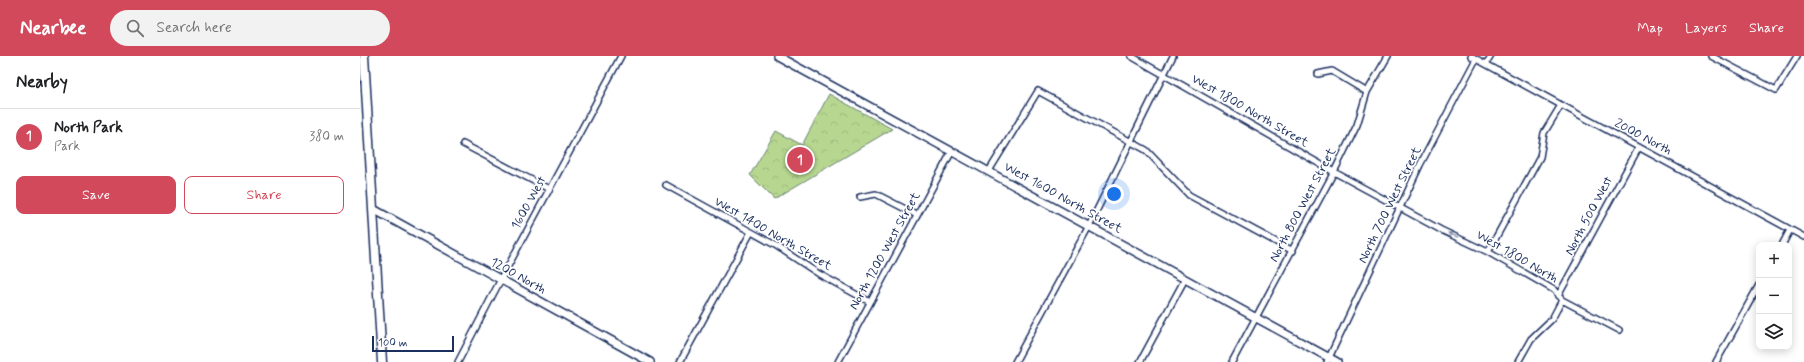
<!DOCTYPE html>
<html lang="en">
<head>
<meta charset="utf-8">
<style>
  body { margin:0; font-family:Mynerve,sans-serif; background:#f2f2f2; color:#202124 }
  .controls { position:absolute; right:12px; bottom:12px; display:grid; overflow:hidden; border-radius:8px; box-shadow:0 2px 10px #0003 }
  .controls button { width:36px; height:36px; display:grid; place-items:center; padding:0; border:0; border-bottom:1px solid #e0e0e0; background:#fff; color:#202124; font:20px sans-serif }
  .scale { position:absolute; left:12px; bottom:10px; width:82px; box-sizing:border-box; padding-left:4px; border:2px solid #1b2f5e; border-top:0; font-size:11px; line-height:14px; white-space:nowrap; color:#1b2f5e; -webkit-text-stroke:3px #fff; paint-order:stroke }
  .you { position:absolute; left:754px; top:138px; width:14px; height:14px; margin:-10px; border:3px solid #fff; border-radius:50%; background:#1a73e8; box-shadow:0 0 0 6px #1a73e833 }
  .badge { display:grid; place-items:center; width:26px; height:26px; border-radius:50%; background:#d1495b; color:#fff; font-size:13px; font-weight:700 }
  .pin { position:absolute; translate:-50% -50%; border:2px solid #fff; box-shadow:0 1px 4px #0006 }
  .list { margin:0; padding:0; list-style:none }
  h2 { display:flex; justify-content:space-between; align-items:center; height:52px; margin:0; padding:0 16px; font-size:17px }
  h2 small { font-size:13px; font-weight:400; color:#757577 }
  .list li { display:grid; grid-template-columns:26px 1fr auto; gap:12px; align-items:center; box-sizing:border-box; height:56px; padding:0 16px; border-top:1px solid #e0e0e0 }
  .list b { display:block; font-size:15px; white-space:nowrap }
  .list p { margin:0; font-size:13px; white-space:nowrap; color:#757577 }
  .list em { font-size:13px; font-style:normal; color:#757577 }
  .actions { display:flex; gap:8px; padding:12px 16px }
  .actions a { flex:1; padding:9px 0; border:1px solid #d1495b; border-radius:8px; text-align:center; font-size:14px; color:#d1495b }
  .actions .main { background:#d1495b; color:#fff }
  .icon { flex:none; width:22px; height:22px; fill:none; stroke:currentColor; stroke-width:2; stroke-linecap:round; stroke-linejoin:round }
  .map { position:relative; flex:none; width:1444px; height:306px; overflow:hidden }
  header { display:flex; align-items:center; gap:24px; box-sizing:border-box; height:56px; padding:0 20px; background:#d1495b; color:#fff }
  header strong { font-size:19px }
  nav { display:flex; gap:22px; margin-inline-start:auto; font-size:14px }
  .search { width:280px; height:36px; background:#f2f2f2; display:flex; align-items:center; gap:10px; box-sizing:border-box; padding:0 14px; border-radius:22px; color:#757577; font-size:15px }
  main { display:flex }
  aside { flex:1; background:#fff }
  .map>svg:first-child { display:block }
  .park { fill:url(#park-crowns); stroke:#698377 }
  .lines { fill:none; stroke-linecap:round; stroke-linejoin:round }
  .street-casing { stroke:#1b2f5e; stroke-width:8 }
  .secondary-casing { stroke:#1b2f5e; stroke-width:10 }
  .primary-casing { stroke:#1b2f5e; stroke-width:11 }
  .street { stroke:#fff; stroke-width:5 }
  .secondary { stroke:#fff; stroke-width:7 }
  .primary { stroke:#fff; stroke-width:8 }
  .oneway { fill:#8d97ae }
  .labels { text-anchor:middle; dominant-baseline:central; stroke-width:3.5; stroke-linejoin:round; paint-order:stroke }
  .street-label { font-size:13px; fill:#1b2f5e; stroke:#fff }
</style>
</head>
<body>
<header>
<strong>Nearbee</strong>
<div class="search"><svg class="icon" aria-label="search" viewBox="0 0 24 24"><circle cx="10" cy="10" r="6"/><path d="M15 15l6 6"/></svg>Search here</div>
<nav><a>Map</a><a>Layers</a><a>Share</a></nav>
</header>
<main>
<aside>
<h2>Nearby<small></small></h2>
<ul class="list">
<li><span class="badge">1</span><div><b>North Park</b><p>Park</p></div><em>380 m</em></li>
</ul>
<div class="actions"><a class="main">Save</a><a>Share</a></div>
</aside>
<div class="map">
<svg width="1444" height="306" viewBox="0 0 1444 306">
  <defs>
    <pattern id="park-crowns" width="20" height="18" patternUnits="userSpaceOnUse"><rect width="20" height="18" fill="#b7d790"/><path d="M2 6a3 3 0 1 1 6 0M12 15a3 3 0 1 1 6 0" fill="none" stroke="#9db97f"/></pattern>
  </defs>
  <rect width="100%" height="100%" fill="#fff"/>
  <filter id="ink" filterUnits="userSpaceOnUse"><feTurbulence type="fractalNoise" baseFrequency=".025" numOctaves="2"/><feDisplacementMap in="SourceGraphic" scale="8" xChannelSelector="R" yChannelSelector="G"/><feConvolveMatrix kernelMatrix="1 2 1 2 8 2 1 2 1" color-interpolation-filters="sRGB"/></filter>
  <g filter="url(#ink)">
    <path class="park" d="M469 38 532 73 414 143 390 119 416 75 442 89Z"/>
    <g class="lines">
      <g class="street-casing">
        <path id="street" d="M771 0 974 116 1081 174 1128 196 1194 234 1202 244 1259 274
          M1111 0 1444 181
          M1351 0 1416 34 1437 0
          M1126 8 1131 0
          M958 18 972 15 1007 36
          M103 88 189 133
          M629 115 678 35 786 94 829 139 933 195
          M306 129 415 189 459 218 510 246
          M500 141 516 138 557 159
          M1422 189 1430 174
          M1128 196 1180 101 1184 77 1201 49
          M1198 240 1279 91
          M98 306 140 225 261 0
          M320 306 391 176
          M478 306 592 95
          M655 306 729 170 813 0
          M780 306 825 223
          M872 306 974 116 997 69 1007 36 1028 0
          M967 306 1060 109 1116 3
          M1158 306 1171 283 1192 263 1202 244
          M1356 306 1399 229"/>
      </g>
      <g class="secondary-casing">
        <path id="secondary" d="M417 0 977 306
          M15 154 290 306"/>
      </g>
      <g class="primary-casing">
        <path id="primary" d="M4 0 22 306"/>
      </g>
      <use href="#street" class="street"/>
      <use href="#secondary" class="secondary"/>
      <use href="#primary" class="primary"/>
    </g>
    <defs><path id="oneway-solid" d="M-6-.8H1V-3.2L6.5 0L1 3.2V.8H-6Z"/></defs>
    <use class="oneway" href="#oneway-solid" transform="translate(1093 179) rotate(-158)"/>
  </g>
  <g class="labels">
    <g class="street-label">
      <text transform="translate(890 55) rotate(30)">West 1800 North Street</text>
      <text transform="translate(1283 81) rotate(28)">2000 North</text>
      <text transform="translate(703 142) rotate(29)">West 1600 North Street</text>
      <text transform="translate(169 147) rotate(-61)">1600 West</text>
      <text transform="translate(943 149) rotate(-62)">North 800 West Street</text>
      <text transform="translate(1030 149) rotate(-64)">North 700 West Street</text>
      <text transform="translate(1229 160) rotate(-62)">North 500 West</text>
      <text transform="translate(413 178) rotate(30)">West 1400 North Street</text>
      <text transform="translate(525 195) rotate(-61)">North 1200 West Street</text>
      <text transform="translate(1157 201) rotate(30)">West 1800 North</text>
      <text transform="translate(158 220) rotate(29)">1200 North</text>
    </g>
  </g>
</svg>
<div class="controls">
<button>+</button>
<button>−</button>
<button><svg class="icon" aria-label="layers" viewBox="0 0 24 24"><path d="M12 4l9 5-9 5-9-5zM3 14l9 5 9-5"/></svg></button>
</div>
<div class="scale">100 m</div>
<div class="you"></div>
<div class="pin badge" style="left:440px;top:104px">1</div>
</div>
</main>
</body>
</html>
